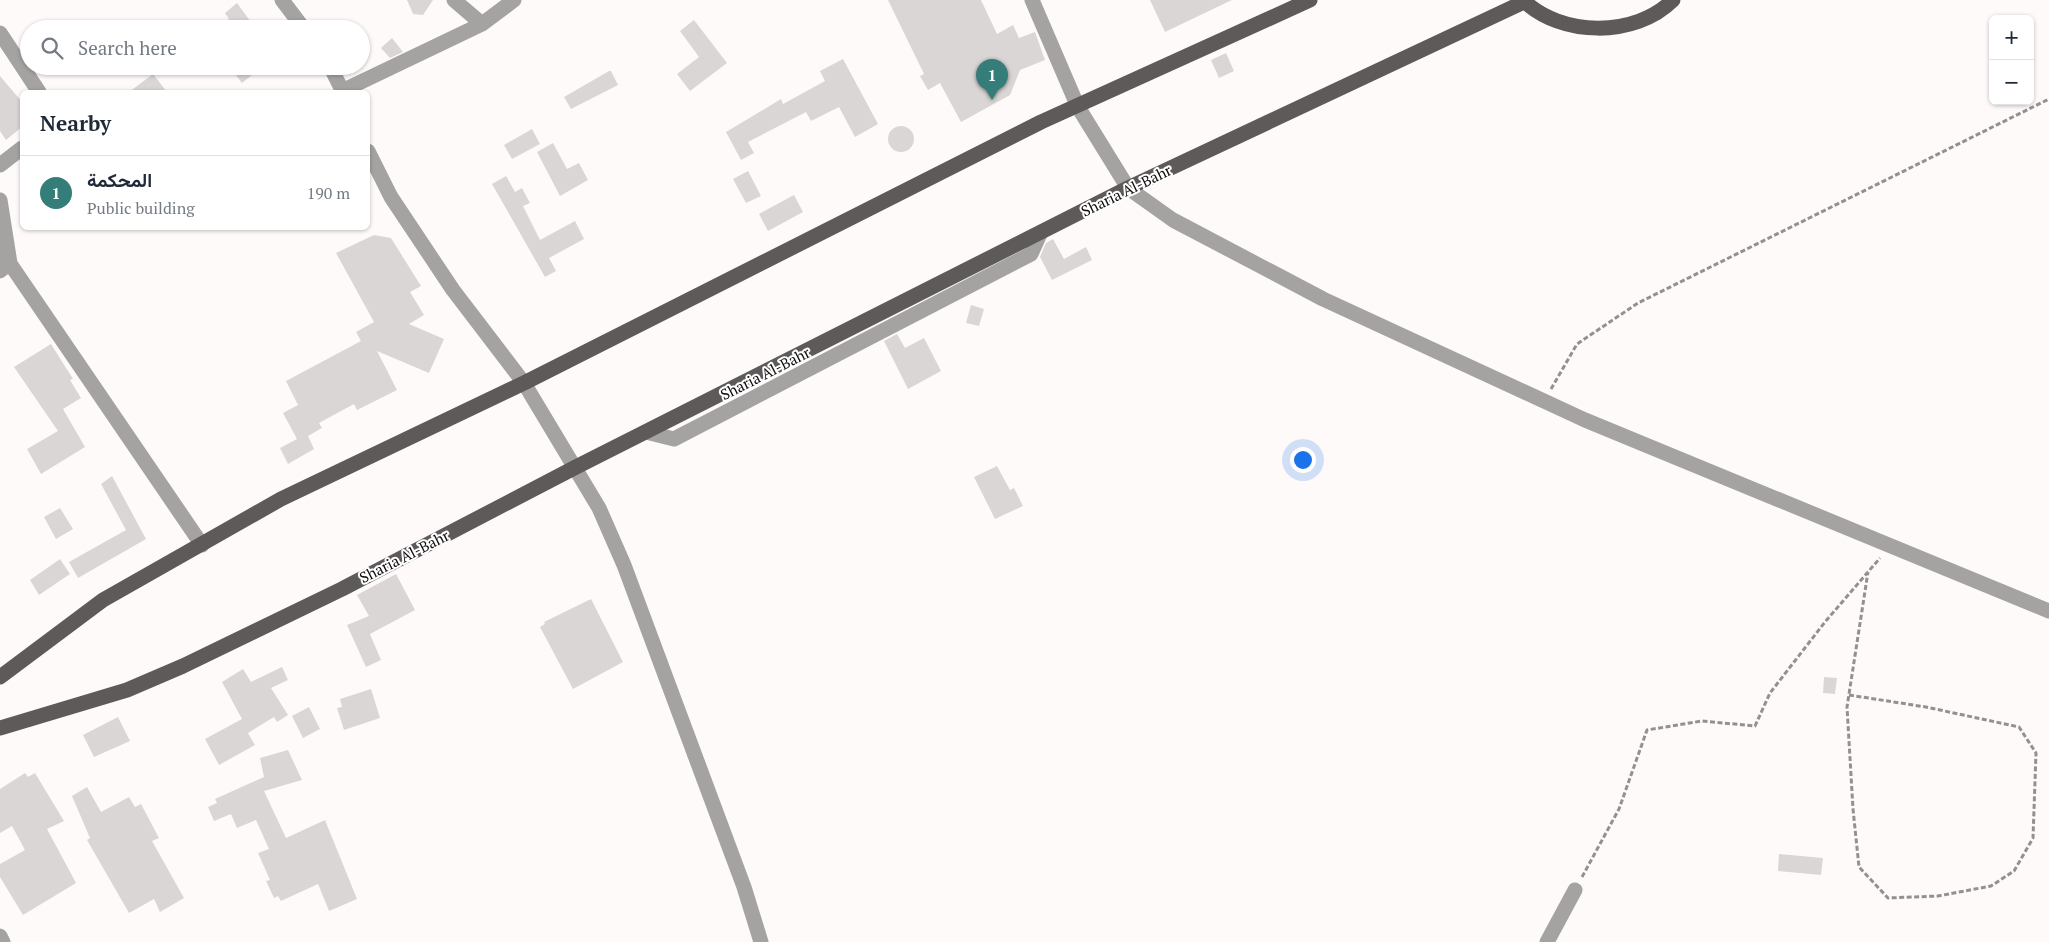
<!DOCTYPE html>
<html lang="en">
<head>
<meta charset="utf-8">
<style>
  body { margin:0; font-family:"PT Serif",Vazirmatn,serif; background:#f6f6f7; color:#1f2937 }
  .controls { position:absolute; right:15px; top:15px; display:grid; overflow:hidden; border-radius:8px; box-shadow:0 1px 4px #0004 }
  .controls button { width:45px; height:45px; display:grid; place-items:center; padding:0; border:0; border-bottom:1px solid #e0e1e3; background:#fff; color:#1f2937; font:25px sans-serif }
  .you { position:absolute; left:1302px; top:459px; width:18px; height:18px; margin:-12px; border:4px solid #fff; border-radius:50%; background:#1a73e8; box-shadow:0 0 0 8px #1a73e833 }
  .badge { display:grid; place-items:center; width:32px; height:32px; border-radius:50%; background:#357d79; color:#fff; font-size:16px; font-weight:700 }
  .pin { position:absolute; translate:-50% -41px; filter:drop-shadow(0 1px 2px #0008) }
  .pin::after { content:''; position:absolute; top:26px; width:18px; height:15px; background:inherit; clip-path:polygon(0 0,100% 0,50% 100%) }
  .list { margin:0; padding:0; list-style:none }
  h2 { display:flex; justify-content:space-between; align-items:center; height:65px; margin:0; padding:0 20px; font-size:21px }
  h2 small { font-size:16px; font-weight:400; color:#747a83 }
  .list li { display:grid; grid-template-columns:32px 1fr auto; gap:15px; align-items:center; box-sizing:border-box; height:75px; padding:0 20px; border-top:1px solid #e0e1e3 }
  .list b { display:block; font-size:19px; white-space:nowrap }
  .list p { margin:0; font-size:16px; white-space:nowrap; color:#747a83 }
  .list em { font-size:16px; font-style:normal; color:#747a83 }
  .icon { flex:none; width:28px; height:28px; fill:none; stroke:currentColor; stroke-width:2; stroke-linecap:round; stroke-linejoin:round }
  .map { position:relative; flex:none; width:2049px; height:942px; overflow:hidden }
  .search { position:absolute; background:#fff; box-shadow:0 1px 4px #0004; left:20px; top:20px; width:350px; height:55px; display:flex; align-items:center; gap:12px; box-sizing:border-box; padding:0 18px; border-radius:28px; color:#747a83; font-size:19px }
  .panel { position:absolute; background:#fff; box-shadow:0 1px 4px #0004; left:20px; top:90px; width:350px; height:140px; border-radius:8px }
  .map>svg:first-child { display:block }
  .building { fill:#dbd6d6 }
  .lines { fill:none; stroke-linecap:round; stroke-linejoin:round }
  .path { stroke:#939090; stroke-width:3; stroke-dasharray:5 2.5; stroke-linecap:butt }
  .minor { stroke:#a5a2a2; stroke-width:15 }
  .major { stroke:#5e5a5a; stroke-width:15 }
  .labels { text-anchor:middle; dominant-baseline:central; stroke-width:4; stroke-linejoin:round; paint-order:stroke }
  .street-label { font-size:15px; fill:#0e0c0d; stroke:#fff }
</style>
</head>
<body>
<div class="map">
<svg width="2049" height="942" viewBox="0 0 2049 942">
  <rect width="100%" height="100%" fill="#fffafa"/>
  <path class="building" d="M407 0H433L423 15 413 14Z
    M888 0H981L997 34 1013 25 1019 38 1035 32 1045 60 1020 70 1010 95 961 122 940 83 928 90 920 76 924 74Z
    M1150 0H1232L1165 32Z
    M237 3 256 29H217L229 19 225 13Z
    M694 20 727 63 690 91 677 74 699 57 680 31Z
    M392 38 403 52 390 58 381 48Z
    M1226 53 1234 71 1219 78 1211 60Z
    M843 59 878 124 855 137 839 107 811 121 806 112 748 142 754 153 741 160 726 132 781 99 783 104 825 81 820 71Z
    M229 66H263L242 83Z
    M609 71H611L618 85 571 109 564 97Z
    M153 74 167 92H129Z
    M0 76 22 102V127L6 140 0 131Z
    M888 139a13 13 0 1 1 26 0a13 13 0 1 1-26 0Z
    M532 129 540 144 512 159 504 145Z
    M553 143 567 169 579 163 588 180 560 196 537 152Z
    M748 171 761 196 746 203 733 179Z
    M506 176 515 192 522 188 530 203 523 206 540 240 575 221 584 239 549 258 556 271 545 277 492 184Z
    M794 195 803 212 768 231 759 214Z
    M374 235 391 238 421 286 410 292 424 315 409 324 444 339 429 373 377 351 397 390 357 410 354 404 319 423 322 428 308 436 314 449 288 464 280 448 297 439 283 413 298 405 286 381 361 341 356 332 374 322 336 253Z
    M1053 239 1064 259 1086 247 1092 260 1052 280 1040 257 1046 243Z
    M971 305 984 309 979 326 966 323Z
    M897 334 905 348 924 338 941 371 908 389 884 341Z
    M51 344 73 379 70 380 81 398 63 409 85 447 41 474 27 449 58 431 14 367Z
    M997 466 1010 490 1014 488 1023 506 995 519 974 477Z
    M112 476 146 539 78 578 69 562 126 530 101 484Z
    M60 508 73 529 56 539 44 517Z
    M60 559 70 574 39 595 30 580Z
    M396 574 415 610 370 634 381 660 366 667 347 625 369 616 357 595Z
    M591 599 623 662 573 689 540 627 545 624 544 622Z
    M282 667 288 680 271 688 288 715 277 722 274 717 248 733 255 745 219 765 205 739 242 719 222 682 243 669 251 682Z
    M1824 677 1837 678 1835 694 1823 693Z
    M371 689 380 718 344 730 337 708 342 707 340 699Z
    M309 707 320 729 303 738 292 716Z
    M118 717 130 741 94 757 83 735Z
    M288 750 302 780 264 791 286 838 325 820 357 899 329 911 318 884 281 901 278 896 274 898 266 881 270 880 258 853 269 849 256 820 237 828 231 814 214 821 208 807 217 803 215 799 264 777 260 758Z
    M25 773 28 777 35 773 64 821 47 829 76 883 23 915 0 877V864L25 850 12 826 0 833V789Z
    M87 787 101 812 129 797 135 807 141 804 159 838 152 841 184 898 160 912 154 899 129 913 87 840 90 838 72 796Z
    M1779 854 1823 858 1821 875 1778 871Z"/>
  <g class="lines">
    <path class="path" d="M1551 389 1577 344 1638 303 2049 99
      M1849 695 1926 707 2019 727 2036 753 2033 838 2014 871 1991 886 1938 896 1888 898 1859 867 1853 809 1847 707 1868 572
      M1582 877 1619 809 1647 730 1702 721 1755 726 1770 693 1825 622 1880 558"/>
    <path class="minor" d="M282 0 304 29
      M454 0 482 24
      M1032 0 1078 107 1128 188 1173 220 1323 299 1585 420 2049 611
      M0 33 39 92
      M330 66 343 92
      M342 91 482 24 514 0
      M368 151 391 197 453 290 524 383 599 508 624 565 744 887 761 942
      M0 165 22 148
      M0 200 10 263 0 271
      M0 249 202 545
      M646 432 674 439 1031 254 1041 232
      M0 936 3 942
      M1547 942 1575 890"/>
    <path class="major" d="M1523 0C1561 37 1635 38 1673 0
      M0 677 103 600 281 499 524 383 1041 122 1310 0
      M0 728 127 690 183 666 342 589 576 467 1128 188 1524 2"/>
  </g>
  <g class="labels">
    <g class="street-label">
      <text transform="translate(1126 190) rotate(-26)">Sharia Al-Bahr</text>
      <text transform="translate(765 373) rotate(-27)">Sharia Al-Bahr</text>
      <text transform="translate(404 556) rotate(-27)">Sharia Al-Bahr</text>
    </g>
  </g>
</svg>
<div class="controls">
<button>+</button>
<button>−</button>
</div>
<div class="you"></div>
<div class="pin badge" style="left:992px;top:100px">1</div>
<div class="search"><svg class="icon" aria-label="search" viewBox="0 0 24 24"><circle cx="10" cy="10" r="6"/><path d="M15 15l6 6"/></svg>Search here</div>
<section class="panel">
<h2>Nearby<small></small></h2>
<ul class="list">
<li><span class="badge">1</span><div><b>المحكمة</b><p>Public building</p></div><em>190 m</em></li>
</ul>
</section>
</div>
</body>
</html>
